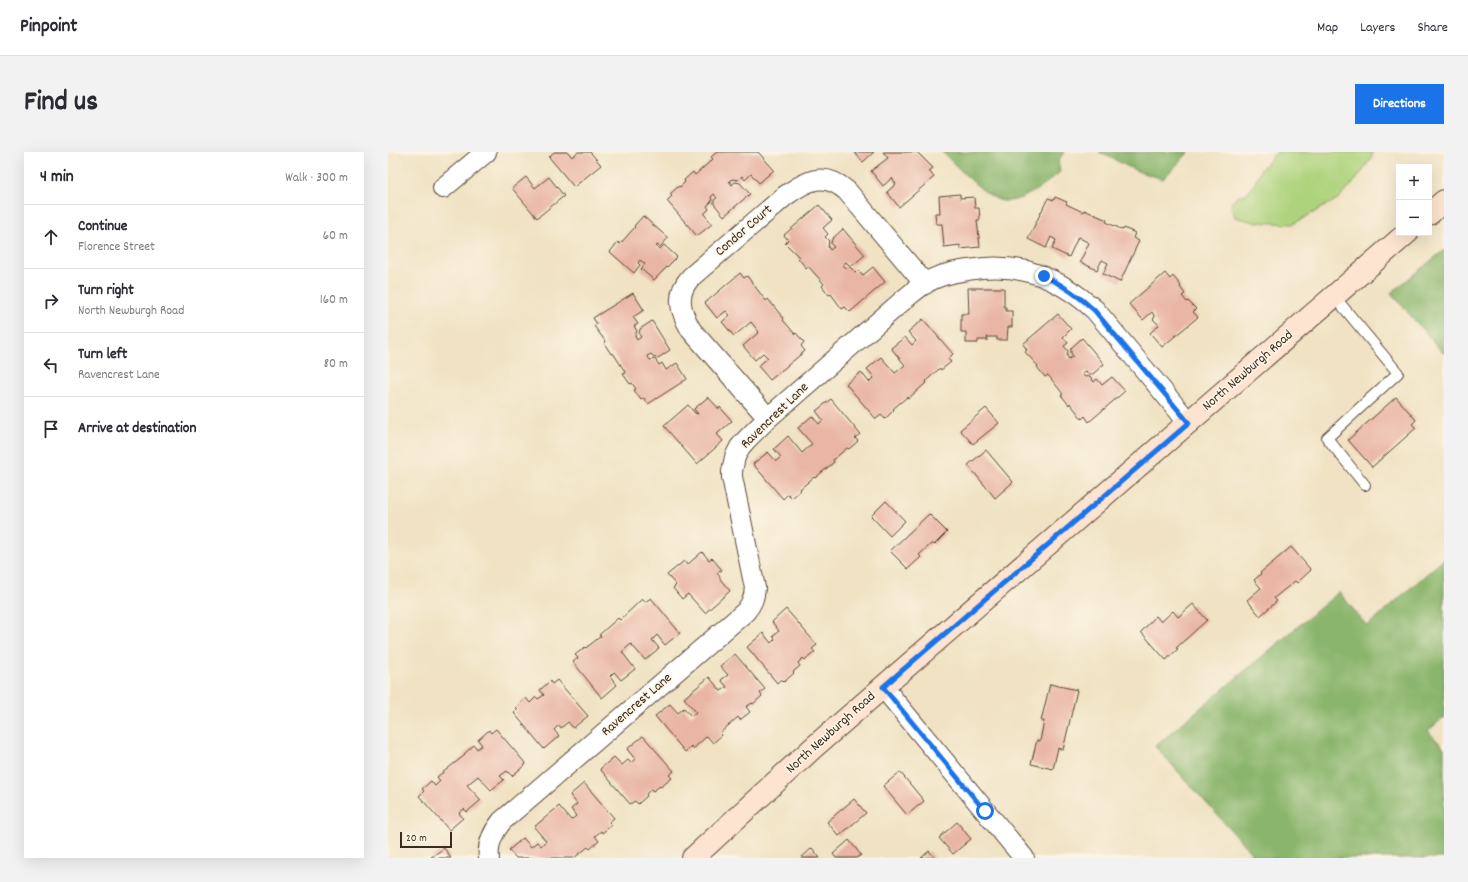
<!DOCTYPE html>
<html lang="en">
<head>
<meta charset="utf-8">
<style>
  body { margin:0; font-family:Dekko,sans-serif; background:#f2f2f3; color:#2b2b33 }
  .controls { position:absolute; right:12px; top:12px; display:grid; overflow:hidden; border-radius:0px; box-shadow:0 4px 16px #0002 }
  .controls button { width:36px; height:36px; display:grid; place-items:center; padding:0; border:0; border-bottom:1px solid #e1e1e2; background:#fff; color:#2b2b33; font:20px sans-serif }
  .scale { position:absolute; left:12px; bottom:10px; width:52px; box-sizing:border-box; padding-left:4px; border:2px solid #3b2a1e; border-top:0; font-size:11px; line-height:14px; white-space:nowrap; color:#3b2a1e; -webkit-text-stroke:3px #fcf5e5; paint-order:stroke }
  .stop { position:absolute; width:12px; height:12px; margin:-9px; border:3px solid #1a73e8; border-radius:50%; background:#fff }
  .stop.end { background:#1a73e8; border-color:#fff; box-shadow:0 1px 4px #0008 }
  .list { margin:0; padding:0; list-style:none }
  h2 { display:flex; justify-content:space-between; align-items:center; height:52px; margin:0; padding:0 16px; font-size:17px }
  h2 small { font-size:13px; font-weight:400; color:#7c7c81 }
  .list li { display:grid; grid-template-columns:26px 1fr auto; gap:12px; align-items:center; box-sizing:border-box; height:64px; padding:0 16px; border-top:1px solid #e1e1e2 }
  .list b { display:block; font-size:15px; white-space:nowrap }
  .list p { margin:0; font-size:13px; white-space:nowrap; color:#7c7c81 }
  .list em { font-size:13px; font-style:normal; color:#7c7c81 }
  .icon { flex:none; width:22px; height:22px; fill:none; stroke:currentColor; stroke-width:2; stroke-linecap:round; stroke-linejoin:round }
  .map { position:relative; flex:none; width:1056px; height:706px; overflow:hidden; border-radius:0px }
  header { display:flex; align-items:center; gap:24px; box-sizing:border-box; height:56px; padding:0 20px; background:#fff; border-bottom:1px solid #e1e1e2 }
  header strong { font-size:19px }
  nav { display:flex; gap:22px; margin-inline-start:auto; font-size:14px }
  .intro { display:flex; align-items:center; justify-content:space-between; box-sizing:border-box; height:96px; padding:0 24px }
  h1 { margin:0; font-size:28px }
  .button { padding:10px 18px; border-radius:0px; background:#1a73e8; color:#fff; font-size:14px; font-weight:700 }
  main { display:flex; gap:24px; padding:0 24px }
  aside { flex:1; background:#fff; border-radius:0px; box-shadow:0 4px 16px #0002 }
  .map>svg:first-child { display:block }
  .green { fill:#aed37d; stroke:#747e4e }
  .forest { fill:#8ab56c; stroke:#627045 }
  .building { fill:#e9b6a5 }
  .lines { fill:none; stroke-linecap:round; stroke-linejoin:round }
  .service-casing { stroke:#564637; stroke-width:12 }
  .minor-casing { stroke:#564637; stroke-width:22 }
  .secondary-casing { stroke:#564637; stroke-width:24 }
  .service { stroke:#fff; stroke-width:10 }
  .minor { stroke:#fff; stroke-width:20 }
  .secondary { stroke:#fde4d0; stroke-width:22 }
  .route { stroke:#1a73e8; stroke-width:5 }
  .labels { text-anchor:middle; dominant-baseline:central; stroke-width:3; stroke-linejoin:round; paint-order:stroke }
  .street-label { font-size:14px; fill:#3b2a1e; stroke:#fcf5e5 }
</style>
</head>
<body>
<header>
<strong>Pinpoint</strong>
<nav><a>Map</a><a>Layers</a><a>Share</a></nav>
</header>
<div class="intro"><h1>Find us</h1><a class="button">Directions</a></div>
<main>
<aside>
<h2>4 min<small>Walk · 300 m</small></h2>
<ul class="list">
<li><svg class="icon" aria-label="ahead" viewBox="0 0 24 24"><path d="M12 20V5M6 11l6-6 6 6"/></svg><div><b>Continue</b><p>Florence Street</p></div><em>60 m</em></li>
<li><svg class="icon" aria-label="right" viewBox="0 0 24 24"><path d="M7 20v-9h11M14 6l5 5-5 5"/></svg><div><b>Turn right</b><p>North Newburgh Road</p></div><em>160 m</em></li>
<li><svg class="icon" aria-label="left" viewBox="0 0 24 24"><path d="M17 20v-9H6M10 6l-5 5 5 5"/></svg><div><b>Turn left</b><p>Ravencrest Lane</p></div><em>80 m</em></li>
<li><svg class="icon" aria-label="arrive" viewBox="0 0 24 24"><path d="M6 21V4h12l-3 4 3 4H6"/></svg><div><b>Arrive at destination</b></div></li>
</ul>
</aside>
<div class="map">
<svg width="1056" height="706" viewBox="0 0 1056 706">
  <rect width="100%" height="100%" fill="#fcf5e5"/>
  <filter id="ink" filterUnits="userSpaceOnUse"><feTurbulence type="fractalNoise" baseFrequency=".025" numOctaves="2"/><feDisplacementMap in="SourceGraphic" scale="8" xChannelSelector="R" yChannelSelector="G"/><feConvolveMatrix kernelMatrix="1 2 1 2 8 2 1 2 1" color-interpolation-filters="sRGB"/></filter>
  <filter id="wash" filterUnits="userSpaceOnUse"><feTurbulence type="fractalNoise" baseFrequency=".012" numOctaves="4" result="noise"/><feDisplacementMap in="SourceGraphic" scale="16" xChannelSelector="R" yChannelSelector="G"/><feGaussianBlur stdDeviation="0.9" result="paint"/><feColorMatrix in="noise" values="0 0 0 0 0 0 0 0 0 0 0 0 0 0 0 0 0 1.4 0 .05"/><feComposite in="paint" operator="in"/></filter>
  <g filter="url(#wash)">
    <rect width="100%" height="100%" fill="#f0e2c3"/>
    <path class="green" d="M889 0H985L983 7 967 29 950 47 905 72 866 70 847 65 843 57 844 50 850 44 858 42 867 31 873 17Z"/>
    <path class="forest" d="M554 0H676L670 9 672 20C657 32 635 51 615 49 600 48 566 11 554 0Z
      M711 0H801L775 27 749 19Z
      M1056 98V202L1003 141Z
      M1056 407V565L1040 579 1056 596V706H868L767 594 951 440 979 474Z"/>
    <g id="blocks">
      <path class="building" d="M166 0H180L184 5 190 0H202L213 13 186 35 161 5Z
        M329 0H370L386 18 371 31 363 22 357 28 354 24 350 28 344 27 341 29 344 33 347 30 352 31 362 42 336 64 326 52V48L329 46 326 42 323 45 324 49 319 54 321 57 316 62 324 72 309 84 279 49 284 44 282 42 291 34 292 35 297 30 296 28 305 20 307 23 325 7 323 5Z
        M466 0H486L475 10Z
        M495 0H529L545 16 541 19 546 25 511 55 499 40 508 32 504 26 495 34 483 19 500 6Z
        M138 25 147 36 161 25 176 44 149 66 124 36Z
        M572 42V46L586 45 587 56H591L592 68H589L592 95 572 97V93L556 95 554 72H548L547 61H552L551 44Z
        M667 45 679 50 678 52 695 60 696 58 719 68 718 70 735 78 736 76 747 81 745 86 751 89 732 130 715 122 720 111 714 108 709 118 692 110 701 91 690 85 681 105 664 97 668 88 663 85 658 96 640 87 660 46 666 48Z
        M431 53 444 68 435 76 440 82 437 85 441 89 440 95 442 98 446 95 443 92 444 87 455 77 477 103 465 113H461L458 110 455 113 458 116 462 115 467 120 470 118 475 123 485 115 497 130 462 160 457 155 454 157 443 142 441 143 434 134 436 132 420 114 418 116 410 106 411 105 397 91 400 88 396 83Z
        M255 64 280 86 272 95 270 93 268 94 272 97 276 93 289 105 266 128 253 117 257 112 252 108 250 111 252 113 246 121 222 100 230 90 232 92 247 75 246 74Z
        M352 121 356 126 359 124 378 149 380 147 396 167 395 168 407 182 408 181 416 190 413 194 417 199 382 228 370 214 380 206 375 201 367 208 355 194 371 180 363 170 346 184 334 170 342 163 338 159 329 166 317 151Z
        M777 121 782 127 785 124 793 134 792 135 797 142 794 144 799 150 800 149 808 157 805 160 810 165 774 195 762 181 771 173 765 167 767 165 764 160 755 168 741 152Z
        M580 136H616V155H618V159H624V175H620L619 188H609V185H599L600 188H590V191H578V180H573V162H581Z
        M245 141 256 158 245 165 250 172 246 174 249 179 247 184 249 188 253 185 251 182 252 177 264 169 282 198 270 206 266 205 263 202 259 204 262 208 267 207 271 213 274 211 278 218 289 211 299 227 260 252 256 246 253 248 246 238 248 237 244 231 242 232 235 222 238 221 225 201 223 202 216 191 218 190 206 174 209 172 205 166Z
        M670 162 683 177 675 185 680 191 676 194 680 199 679 204 681 207 685 204 683 201V196L694 186 716 212 705 222H700L698 219 694 222 697 225 702 224 706 230 709 227 714 233 724 225 737 239 701 270 697 264 694 267 682 251 681 253 673 243 675 242 660 223 657 225 649 215 650 214 637 200 639 198 635 192Z
        M535 167 565 202 560 207 563 210 553 218 552 216 538 229 539 230 520 247 519 245 505 257 506 258 497 267 493 263 488 267 458 232 473 220 481 230 486 225 479 217 493 205 507 221 517 213 503 196 517 185 524 193 528 189 520 180Z
        M320 245 331 257 332 255 344 269 329 282 335 289 309 312 276 274 300 253 307 261 310 262 306 257Z
        M1008 245 1028 268 1024 272 1028 276 984 315 960 288Z
        M443 247 472 282 467 286 470 289 461 297 459 296 445 308 446 310 427 326 426 325 412 337 413 338 404 346 400 342 395 347 365 312 380 300 388 309 393 305 386 297 400 284 414 301 424 292 410 276 424 264 431 272 435 268 428 259Z
        M598 256 611 271 585 292 572 278Z
        M598 298 625 330 607 346 580 313Z
        M498 349 517 369 502 384 483 364Z
        M541 362 559 380 546 393 544 391 531 403 533 405 520 417 502 399Z
        M903 395 923 418 909 431 907 429 886 446 889 449 872 464 859 448 873 436 866 428 873 422 872 421Z
        M314 400 321 408 324 406 334 418 329 421 332 425V427L342 439 317 461 300 442 294 447 285 436 288 433 279 423 296 409 299 413Z
        M263 446 292 481 277 493 269 483 264 488 271 496 257 508 243 492 234 500 247 517 233 528 226 520 222 524 229 533 214 546 185 510 190 506 187 503 197 495 198 496 213 484 211 483 230 466 232 468 254 447 257 450Z
        M805 452 819 468 788 496 790 497 778 508 753 480 768 464 773 470 785 459 790 465Z
        M398 457 429 493 424 497 427 500 417 508 415 506 410 511 412 514 405 520 406 521 396 530 393 527 389 531 359 495 375 481 383 491 387 487 385 484 391 479 384 470Z
        M347 502 377 537 372 541 374 544 365 552 364 551 358 555 362 560 352 568 350 565 332 581 334 583 325 591 319 584 305 597 303 594 297 600 267 564 282 552 290 561 296 556 303 564 308 560 296 546 321 525 333 539 339 535 333 528 340 523 332 514Z
        M169 528 200 564 185 576 180 570 173 576 171 573 166 578 171 584 156 597 126 561 130 557 128 555 138 546 142 551 148 545 150 547 156 543 152 538 162 529 164 532Z
        M662 532 689 538 675 598 670 596 665 617 643 612 649 588 652 589 656 569H653Z
        M108 577 138 612 124 624 119 619 112 624 116 628 103 638 90 624 79 633 93 648 79 660 76 657 71 661 75 666 61 678 31 644 36 639 34 637 43 629 47 634 52 629 49 625 77 603 76 602 86 593 89 597 94 593 90 588 101 578 103 581Z
        M255 584 286 619 281 623 284 626 273 635 272 634 265 639 263 637 258 642 259 644 250 652 247 649 242 652 212 617 226 605 234 613 240 608 243 611 247 607 239 597Z
        M512 620 536 649 519 663 495 634Z
        M196 631 226 666 221 670 224 673 214 681 213 679 207 684 211 689 202 697 200 695 186 706H128L121 698 135 686 143 695 149 690 153 694 158 689 146 675 171 654 183 668 188 664 183 657 189 652 182 643Z
        M466 647 478 661 451 684 439 670Z
        M569 670 583 687 565 702 551 686Z
        M461 688 473 703 469 706H448L445 702Z
        M56 696 63 706H42Z
        M424 696 432 706H413Z
        M541 699 547 706H533Z"/>
    </g>
  </g>
  <g filter="url(#ink)">
    <use href="#blocks" fill-opacity="0" stroke="#564637" stroke-width="1"/>
    <g class="lines">
      <g class="service-casing">
        <path id="service" d="M946 144 1010 221 939 286 977 333"/>
      </g>
      <g class="minor-casing">
        <path id="minor" d="M55 36 98 0
          M380 266 303 178C292 159 287 142 303 125L397 44C419 28 436 19 459 39L537 132
          M495 535 636 706
          M101 706C99 692 105 680 114 669L357 460C364 452 366 446 367 436L344 325V319L347 305 352 295 359 287 380 266 519 145C524 141 530 136 536 132 548 124 565 120 580 118 630 109 669 124 707 158L801 271"/>
      </g>
      <g class="secondary-casing">
        <path id="secondary" d="M1041 62 1056 49
          M305 706 426 595 495 535 1019 81"/>
      </g>
      <use href="#service" class="service"/>
      <use href="#minor" class="minor"/>
      <use href="#secondary" class="secondary"/>
    </g>
  </g>
  <g class="lines" filter="url(#ink)">
    <path class="route" d="M597 659 495 535 801 271 706 158C691 144 675 133 656 124"/>
  </g>
  <g class="labels">
    <g class="street-label">
      <text transform="translate(356 79) rotate(-41)">Condor Court</text>
      <text transform="translate(860 219) rotate(-41)">North Newburgh Road</text>
      <text transform="translate(387 264) rotate(-44)">Ravencrest Lane</text>
      <text transform="translate(249 553) rotate(-41)">Ravencrest Lane</text>
      <text transform="translate(443 581) rotate(-42)">North Newburgh Road</text>
    </g>
  </g>
</svg>
<div class="controls">
<button>+</button>
<button>−</button>
</div>
<div class="scale">20 m</div>
<div class="stop" style="left:597px;top:659px"></div>
<div class="stop end" style="left:656px;top:124px"></div>
</div>
</main>
</body>
</html>
